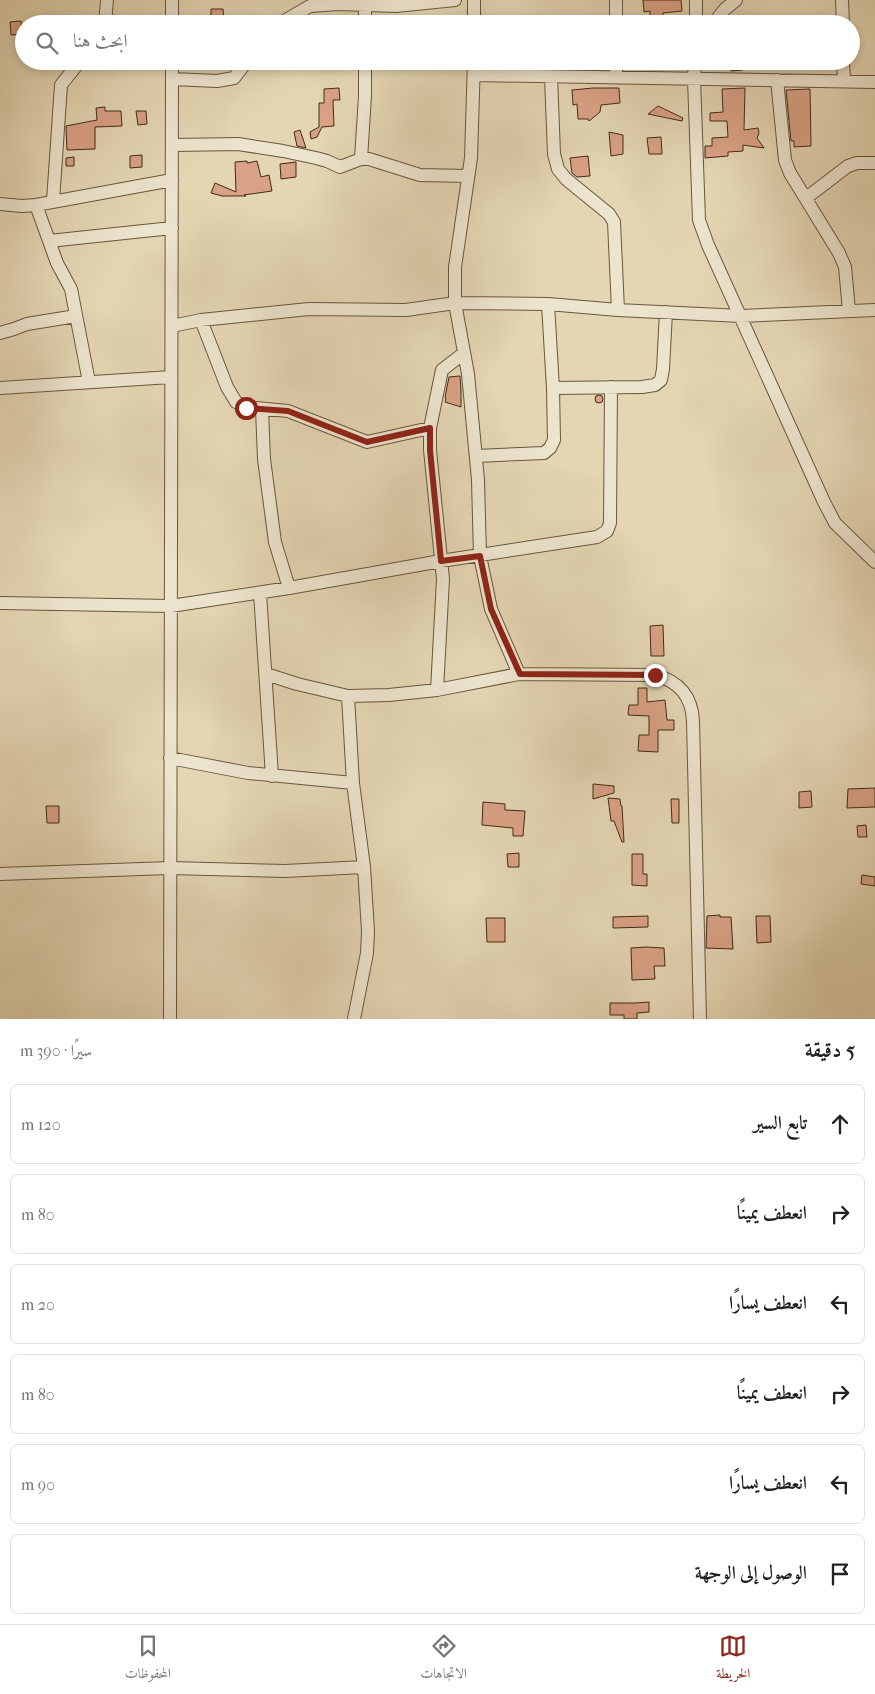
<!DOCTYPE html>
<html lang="ar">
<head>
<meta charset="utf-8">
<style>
  body { margin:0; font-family:"IM FELL French Canon",Amiri,serif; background:#f2f2f2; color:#222; direction:rtl }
  .stop { position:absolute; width:15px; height:15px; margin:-11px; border:4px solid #8f2418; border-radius:50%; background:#fff }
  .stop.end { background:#8f2418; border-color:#fff; box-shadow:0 1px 5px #0008 }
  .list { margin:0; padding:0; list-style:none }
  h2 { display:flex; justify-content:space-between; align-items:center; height:65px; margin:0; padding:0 20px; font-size:21px }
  h2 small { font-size:16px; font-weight:400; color:#767676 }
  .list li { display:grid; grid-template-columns:32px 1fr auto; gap:15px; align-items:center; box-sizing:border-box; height:80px; margin:0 10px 10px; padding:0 10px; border:1px solid #e0e0e0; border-radius:8px }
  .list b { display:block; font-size:19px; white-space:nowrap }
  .list em { font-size:16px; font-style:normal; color:#767676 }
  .icon { flex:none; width:28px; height:28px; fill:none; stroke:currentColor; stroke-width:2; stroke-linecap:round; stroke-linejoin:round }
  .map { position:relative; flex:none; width:875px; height:1019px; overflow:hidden; direction:ltr }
  .search { position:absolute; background:#fff; box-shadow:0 2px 8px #0003; left:15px; right:15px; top:15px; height:55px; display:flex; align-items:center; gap:12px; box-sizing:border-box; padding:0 18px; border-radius:28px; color:#767676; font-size:19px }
  .sheet { height:605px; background:#fff }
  nav { display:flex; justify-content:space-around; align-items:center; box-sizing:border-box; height:70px; border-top:1px solid #e0e0e0; background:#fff; font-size:14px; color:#767676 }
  nav a { display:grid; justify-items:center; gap:2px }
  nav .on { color:#8f2418 }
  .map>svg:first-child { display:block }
  .building { fill:#d9a185; stroke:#402c14 }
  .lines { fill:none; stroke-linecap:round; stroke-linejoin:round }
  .street-casing { stroke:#69563c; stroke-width:14 }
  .street { stroke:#ede4ce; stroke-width:12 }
  .route { stroke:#8f2418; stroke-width:6 }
</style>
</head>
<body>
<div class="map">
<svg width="875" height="1019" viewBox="0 0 875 1019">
  <rect width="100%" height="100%" fill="#e4d5b3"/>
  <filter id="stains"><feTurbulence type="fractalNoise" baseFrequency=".004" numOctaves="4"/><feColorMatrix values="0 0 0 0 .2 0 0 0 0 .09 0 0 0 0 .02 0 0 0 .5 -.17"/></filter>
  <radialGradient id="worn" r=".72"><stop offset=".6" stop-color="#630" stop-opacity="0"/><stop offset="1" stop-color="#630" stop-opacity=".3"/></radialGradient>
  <path class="building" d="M643 0H681L682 11 663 13V20H650V11L644 12Z
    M211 9H223L224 22H211Z
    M21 21 22 34 11 35 10 22Z
    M730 61H742L743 70 731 71Z
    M339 88 340 100H333L334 126 322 127 317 137 311 139 310 132 319 127V103H324V89Z
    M593 88H619L620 103 601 105 600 112 589 121 588 119H578L577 104 573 105 572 90Z
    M745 88 744 130 758 128 759 133 757 138 764 148 743 145V151L728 152V156L705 158V146H712V138L728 137 727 121H710V113L723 112 722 89Z
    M810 89 811 146 794 147V141H791L786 90Z
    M658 106 683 118 682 121 648 114Z
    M105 107V111H121L122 126 95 127V149L67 150 66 126 97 120 96 108Z
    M136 111H146L147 124 138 125Z
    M300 130 306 148 297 146 294 132Z
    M609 132 623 135V154L611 156Z
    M661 137 662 154H649L647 138Z
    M142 155V167L130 168V156Z
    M588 156 590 176 577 177 572 173 570 158Z
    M74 157V166H66V158Z
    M247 161V163L257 161 261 177 269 175 272 191 244 195 246 196H222L211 193 215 183 236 192 235 162Z
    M296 162V177L281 179 280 164Z
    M460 376 461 391V407L445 402 446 398 445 397 449 377Z
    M595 399a4 4 0 1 1 8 0a4 4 0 1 1-8 0Z
    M663 625 664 656H651L650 626Z
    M638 688H647V702L665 700 667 720H674V730H658V752L638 751 639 735H649V716L628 715 629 705H638Z
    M593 784 614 786V793L593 799Z
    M875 788V807L847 808 848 789Z
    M811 791 812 807 799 808V792Z
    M608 798 620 799 621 806H622L624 842H622L614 821H611Z
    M671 799H679V823H672Z
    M483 802 505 804V810L525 811 523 836H513V828L482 825Z
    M46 806H59V823H47Z
    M866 825 867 837H858L857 826Z
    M519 853V867H508L507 854Z
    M632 854H643V874H647V886L632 885Z
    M862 875 875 877V886L861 884Z
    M720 915V917H731L733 949 706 948 707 916Z
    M648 916V927L613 928V917Z
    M756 916H770L771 942 757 943Z
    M486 918H505V942H487Z
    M646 947 664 948 665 966H654L655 979 632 980 631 948Z
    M649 1002V1012L637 1013V1019H624V1015H610V1003H635Z"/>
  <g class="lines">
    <g class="street-casing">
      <path id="street" d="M474 0V24
        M842 0 843 24
        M105 24 107 0
        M172 24V0
        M279 24 310 6 338 4 396 6 455 0
        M365 24V5
        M616 24V0
        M696 24V0
        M713 24 725 9 736 0
        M474 61 471 158 455 267V303L468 374 478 480 480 556 491 609 519 674 655 675C679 681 692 697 693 721L700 1019
        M695 61 694 79 699 220 708 245 824 502 835 523 875 562
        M843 61 844 81
        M474 75 875 82
        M551 77 554 154 558 169 566 179 609 214 614 222 618 310
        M616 77V61
        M172 79 217 81 234 78 247 61
        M777 80 785 160 790 173 839 253 845 267 849 311
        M172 145 238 144 283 151 316 158 327 161 340 167 361 159H369L420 175 467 176
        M361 159 365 96V61
        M806 198 848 166 857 163H875
        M53 201 61 85 80 61
        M0 204 22 206 36 205 172 180
        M36 205 57 263 71 289 89 382
        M49 241 172 228
        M201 320 227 387 236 402 247 407 288 411 367 442 430 428
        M172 326 201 320 309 309 406 310 455 303 548 304 618 310 741 316 875 310
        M0 333 14 329 27 324 76 316
        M0 388 171 377
        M553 388 642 387 655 385 661 380 663 369 666 312
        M262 409 264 459 275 542 289 588
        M476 456 544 453 550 448 554 440 553 388 548 304
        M260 593 272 776
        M0 603 171 606 289 588 441 561 597 537 607 531 610 523 611 387
        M266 674 297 684 348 696 389 695 437 690 519 674
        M437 690 443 579 430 450V428L442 370 464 353
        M348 696 353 783 364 867 368 931 367 953 354 1019
        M170 758 248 773 353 783
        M0 874 170 868 285 871 364 867
        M170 1019 172 61"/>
    </g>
    <use href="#street" class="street"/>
  </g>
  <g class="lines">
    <path class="route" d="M246 408 288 411 367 442 430 428V450L441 561 480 556 491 609 520 674 655 675"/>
  </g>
  <rect width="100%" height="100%" filter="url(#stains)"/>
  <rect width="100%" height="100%" fill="url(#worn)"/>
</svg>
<div class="stop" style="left:246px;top:408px"></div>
<div class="stop end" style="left:655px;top:675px"></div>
<div class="search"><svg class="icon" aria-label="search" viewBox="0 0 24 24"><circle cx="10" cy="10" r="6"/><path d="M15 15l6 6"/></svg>ابحث هنا</div>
</div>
<section class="sheet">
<h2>5 دقيقة<small>سيرًا · 390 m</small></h2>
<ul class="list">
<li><svg class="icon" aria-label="ahead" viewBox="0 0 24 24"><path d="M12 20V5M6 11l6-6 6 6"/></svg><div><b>تابع السير</b></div><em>120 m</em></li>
<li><svg class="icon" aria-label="right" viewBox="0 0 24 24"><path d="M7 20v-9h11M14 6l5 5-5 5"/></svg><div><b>انعطف يمينًا</b></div><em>80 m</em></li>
<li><svg class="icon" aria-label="left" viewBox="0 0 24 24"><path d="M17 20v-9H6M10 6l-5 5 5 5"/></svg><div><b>انعطف يسارًا</b></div><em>20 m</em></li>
<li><svg class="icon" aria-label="right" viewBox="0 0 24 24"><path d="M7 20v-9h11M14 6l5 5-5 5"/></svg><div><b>انعطف يمينًا</b></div><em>80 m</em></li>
<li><svg class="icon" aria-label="left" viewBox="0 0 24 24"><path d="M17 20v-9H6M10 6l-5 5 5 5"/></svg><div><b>انعطف يسارًا</b></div><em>90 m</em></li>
<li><svg class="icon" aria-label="arrive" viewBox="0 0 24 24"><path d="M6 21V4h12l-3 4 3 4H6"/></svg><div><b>الوصول إلى الوجهة</b></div></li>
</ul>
</section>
<nav>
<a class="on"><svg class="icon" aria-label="map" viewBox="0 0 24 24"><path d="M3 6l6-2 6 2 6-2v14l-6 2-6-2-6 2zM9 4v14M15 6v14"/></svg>الخريطة</a>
<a><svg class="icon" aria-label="directions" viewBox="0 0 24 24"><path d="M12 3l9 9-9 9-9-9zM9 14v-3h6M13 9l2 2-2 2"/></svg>الاتجاهات</a>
<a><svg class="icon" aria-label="saved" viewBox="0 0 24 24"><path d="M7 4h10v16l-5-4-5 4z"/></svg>المحفوظات</a>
</nav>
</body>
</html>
